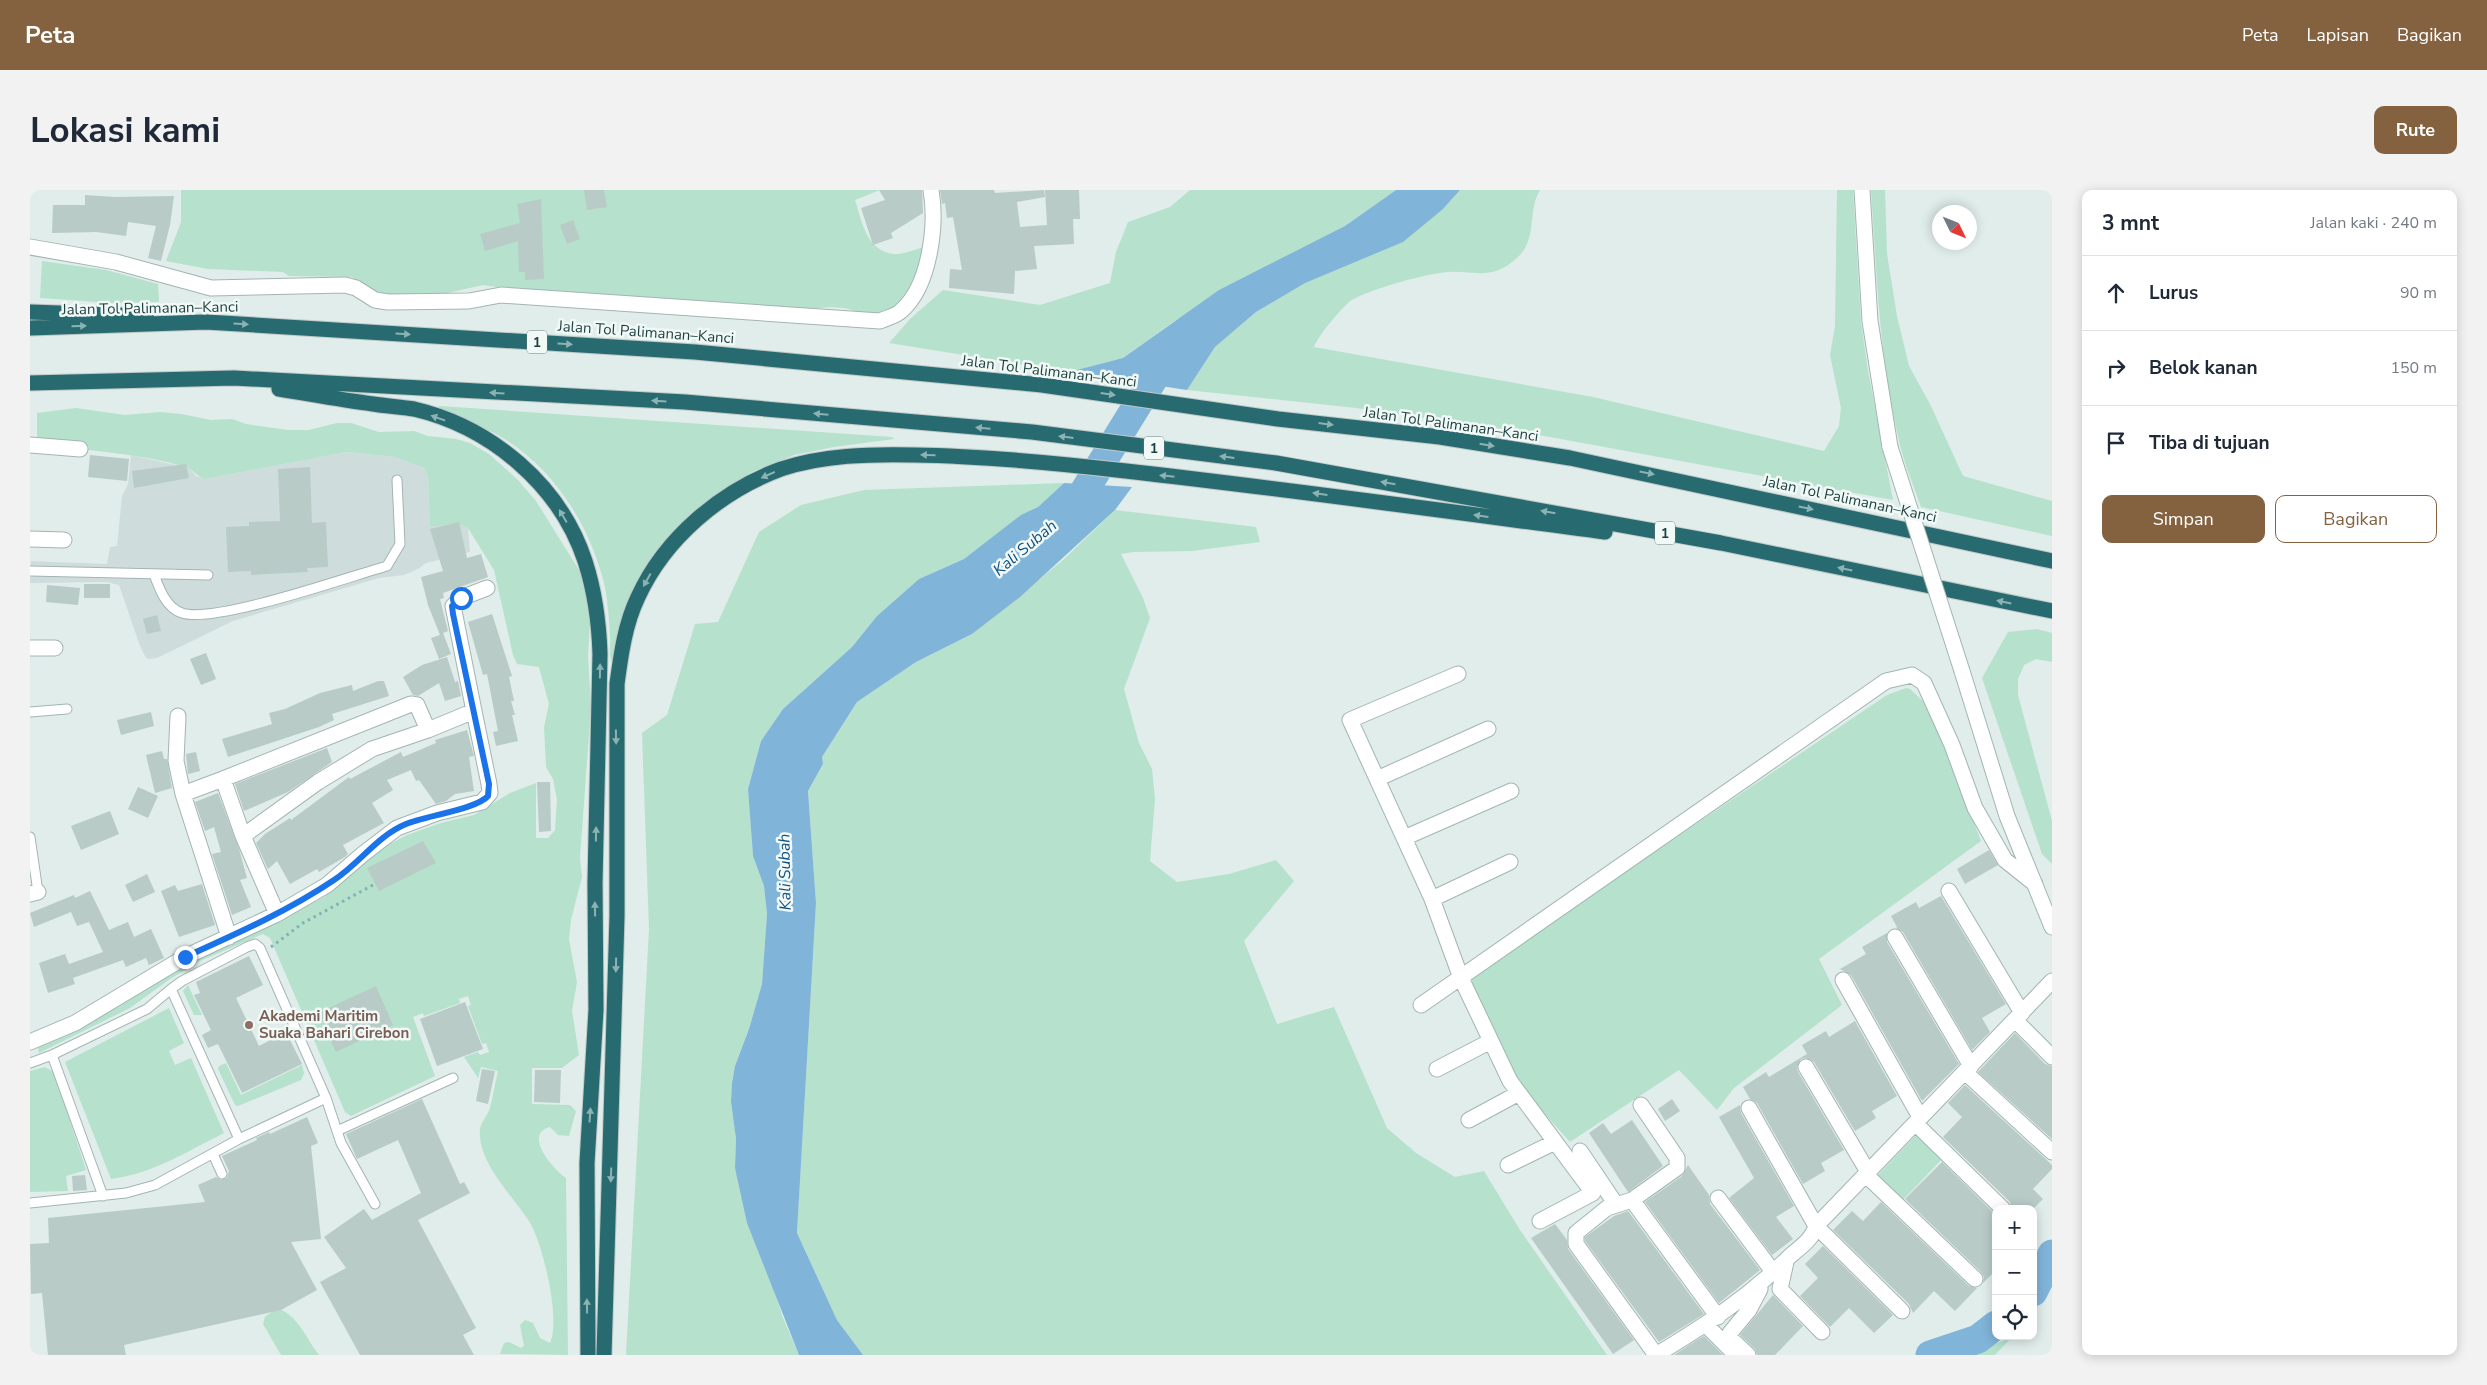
<!DOCTYPE html>
<html lang="id">
<head>
<meta charset="utf-8">
<style>
  body { margin:0; font-family:"Nunito Sans",sans-serif; background:#f2f2f3; color:#1f2937 }
  .controls { position:absolute; right:15px; bottom:15px; display:grid; overflow:hidden; border-radius:10px; box-shadow:0 2px 12px #0003 }
  .controls button { width:45px; height:45px; display:grid; place-items:center; padding:0; border:0; border-bottom:1px solid #e0e1e3; background:#fff; color:#1f2937; font:25px sans-serif }
  .compass { position:absolute; left:1902px; top:15px; width:45px; height:45px; border-radius:50%; background:#fff; box-shadow:0 2px 12px #0003; rotate:133deg }
  .stop { position:absolute; width:15px; height:15px; margin:-11px; border:4px solid #1a73e8; border-radius:50%; background:#fff }
  .stop.end { background:#1a73e8; border-color:#fff; box-shadow:0 1px 5px #0008 }
  .list { margin:0; padding:0; list-style:none }
  h2 { display:flex; justify-content:space-between; align-items:center; height:65px; margin:0; padding:0 20px; font-size:21px }
  h2 small { font-size:16px; font-weight:400; color:#747a83 }
  .list li { display:grid; grid-template-columns:32px 1fr auto; gap:15px; align-items:center; box-sizing:border-box; height:75px; padding:0 20px; border-top:1px solid #e0e1e3 }
  .list b { display:block; font-size:19px; white-space:nowrap }
  .list em { font-size:16px; font-style:normal; color:#747a83 }
  .actions { display:flex; gap:10px; padding:15px 20px }
  .actions a { flex:1; padding:11px 0; border:1px solid #846240; border-radius:10px; text-align:center; font-size:18px; color:#846240 }
  .actions .main { background:#846240; color:#fff }
  .icon { flex:none; width:28px; height:28px; fill:none; stroke:currentColor; stroke-width:2; stroke-linecap:round; stroke-linejoin:round }
  .map { position:relative; flex:none; width:2022px; height:1165px; overflow:hidden; border-radius:10px }
  header { display:flex; align-items:center; gap:30px; box-sizing:border-box; height:70px; padding:0 25px; background:#846240; color:#fff }
  header strong { font-size:24px }
  nav { display:flex; gap:28px; margin-inline-start:auto; font-size:18px }
  .intro { display:flex; align-items:center; justify-content:space-between; box-sizing:border-box; height:120px; padding:0 30px }
  h1 { margin:0; font-size:35px }
  .button { padding:12px 22px; border-radius:10px; background:#846240; color:#fff; font-size:18px; font-weight:700 }
  main { display:flex; gap:30px; padding:0 30px }
  aside { flex:1; background:#fff; border-radius:10px; box-shadow:0 2px 12px #0003 }
  .map>svg:first-child { display:block }
  .built { fill:#cedddb }
  .green { fill:#b6e1cd }
  .water { fill:#81b4d9 }
  .lines { fill:none; stroke-linecap:round; stroke-linejoin:round }
  .river { stroke:#81b4d9; stroke-width:29 }
  .building { fill:#b8cbc7 }
  .service-casing { stroke:#a2b5b3; stroke-width:11 }
  .minor-casing { stroke:#a2b5b3; stroke-width:17 }
  .motorway-casing { stroke:#c0c9c9; stroke-width:17 }
  .path { stroke:#7cb4b2; stroke-width:3; stroke-dasharray:2.5 4; stroke-linecap:butt }
  .service { stroke:#fff; stroke-width:9 }
  .minor { stroke:#fff; stroke-width:15 }
  .motorway { stroke:#276a6f; stroke-width:15 }
  .minor-bridge-casing { stroke:#a2b5b3; stroke-width:17; stroke-linecap:butt }
  .minor-bridge { stroke:#fff; stroke-width:15 }
  .oneway { fill:#8cb2b3 }
  .route { stroke:#1a73e8; stroke-width:6 }
  .education-dot { fill:#8d6e63; stroke:#f1f9f7; stroke-width:2 }
  .labels { text-anchor:middle; dominant-baseline:central; stroke-width:5; stroke-linejoin:round; paint-order:stroke }
  .shield { fill:#f1f9f7; stroke:#5d7776; stroke-width:1 }
  .shield-label { font-size:14px; font-weight:bold; fill:#1e3f3f }
  .street-label { font-size:15px; fill:#1e3f3f; stroke:#f1f9f7 }
  .education-label { font-size:15px; font-weight:bold; fill:#785e54; stroke:#f1f9f7; text-anchor:start }
  .water-label { font-size:16px; font-style:italic; fill:#115182; stroke:#f1f9f7 }
</style>
</head>
<body>
<header>
<strong>Peta</strong>
<nav><a>Peta</a><a>Lapisan</a><a>Bagikan</a></nav>
</header>
<div class="intro"><h1>Lokasi kami</h1><a class="button">Rute</a></div>
<main>
<div class="map">
<svg width="2022" height="1165" viewBox="0 0 2022 1165">
  <rect width="100%" height="100%" fill="#e0edea"/>
  <path class="built" d="M317 262 365 267 394 278 398 286 400 336 426 333 438 338 440 362 396 373 388 379 374 385 349 388 203 431 127 468 119 469 116 468 110 456 89 395 77 392 0 393 1 371 77 374 80 357 87 356 92 306 98 294 101 265 159 278 166 286 175 289Z"/>
  <path class="green" d="M151 0H850L825 10C832 31 836 61 864 64 873 65 886 59 894 57 888 82 873 126 840 124 831 124 822 119 813 118 800 116 788 118 774 120L480 99 453 95 404 106 357 105 345 102 322 87 259 86 253 82 178 79 136 71 151 32Z
    M1160 0H1366L1315 36 1143 132 1093 168 1039 182 859 153 880 129 913 100 1010 115 1080 93 1086 62 1098 32 1140 17Z
    M1430 0H1510C1497 21 1508 48 1488 67 1461 92 1447 80 1417 82 1398 83 1333 101 1319 112 1310 120 1288 146 1284 157L1563 207 1794 261 1809 236 1811 218 1800 165 1805 136 1807 0H1823L1831 132 1838 181 1863 310 1492 242 1326 218 1157 200 1185 157 1226 122 1274 93 1413 19Z
    M1841 0H1855L1857 64 1867 126 1879 176 1900 214 1933 286 2022 311V346L1891 317C1884 296 1875 276 1870 255 1849 171 1847 85 1841 0Z
    M12 71 76 80 128 94 129 112 82 113 10 108Z
    M410 216 862 247 864 249 804 257 764 265 722 282 680 309 639 349 582 472C578 466 581 454 580 446 579 430 578 413 575 397 560 333 519 269 458 240 442 233 425 227 409 220L407 218Z
    M46 218 95 225 130 222 151 224 181 230 202 229 216 234 258 240H279L307 233H321L349 242 384 241 398 246 426 249 440 253 459 264 488 290 506 311 549 380 557 407 560 429 558 466 561 517 550 668 552 687 541 730 539 749 547 792 542 821 549 865 532 878H502V914L540 915 546 921 539 946 528 945 520 937C492 944 524 980 536 988L538 1165 470 1164 474 1153 479 1152 491 1158 494 1156 490 1135 495 1130 503 1133 510 1148 520 1153C531 1130 513 1053 499 1031 483 1006 447 972 450 939 451 932 458 925 460 918 463 906 465 893 468 881L451 877 448 888 434 867 448 862 450 865 459 862 456 853 452 854 438 816 441 815 438 806 429 809 430 813 394 826 393 823 383 827 405 886 321 926 315 922 240 748 233 744 170 771 140 789 100 818 9 863 7 855 90 816 165 767 236 737 294 707 354 657 377 645 411 633 444 625 480 603 506 593V648H518L525 640 527 610 523 589 516 577 514 537 519 514 509 477 487 474 483 465 464 380 438 338 426 333 400 337 398 286 394 278 365 267 317 262 175 289C167 287 163 279 156 277 108 263 56 260 7 255V223Z
    M1034 293 1008 317 991 326 934 369 889 389 847 426 822 457 753 519 731 551 718 599 723 666 734 696 737 724 732 794 719 839 705 876 702 893 701 912 706 949 705 978 753 1128 769 1165H596L619 739 612 543 637 525 665 434 688 432 729 342 771 315 834 300Z
    M1085 320 1226 337 1230 352 1162 361 1103 362 1091 364 1113 408 1120 428 1094 499 1109 553 1122 579 1125 609 1120 671 1147 692 1199 684 1246 670 1264 691 1214 751 1247 834 1304 817 1357 938 1386 963 1425 987 1454 981 1490 1040 1577 1165H833L807 1130 767 1043 786 713 778 601 793 574 792 567 827 512 886 472 942 444 1033 370Z
    M2007 439 2022 443V472L2006 469 1994 475 1988 489V505L2022 631V674L2012 664 1952 488 1978 442Z
    M1876 498 1880 499 1893 511 1907 537 1951 651 1789 769 1812 815 1704 898 1687 920 1649 880 1540 952 1495 902 1480 881 1442 801V789L1450 780 1857 505Z
    M158 795 172 825H164L153 801Z
    M139 818 154 853 139 861 145 875 161 868 194 943C158 961 122 984 81 989L35 872Z
    M196 873 211 905 272 875 274 883 271 890 208 916 205 915 188 879 189 876Z
    M15 877 24 882 56 980 36 986 38 1001 0 1002V881Z
    M1888 943 1913 968 1873 1010 1847 986Z
    M247 1118C269 1126 275 1147 289 1165H251L233 1134 235 1127Z
    M1981 1148 1965 1165H1935Z"/>
  <path class="water" d="M1366 0H1430L1413 19 1373 52 1275 93 1226 122 1185 157 1157 200 1039 182 1093 168 1189 100 1315 36Z
    M1034 293 1102 297 1085 320 990 407 942 444 886 472 827 512 792 567 793 574 778 601 786 713 767 1043 807 1130 833 1165H769L717 1033 705 978 706 949 701 912 702 893 705 876 719 839 732 794 737 724 734 696 723 666 718 599 731 551 753 519 822 457 847 426 889 389 934 369 991 325 1008 317Z"/>
  <g class="lines">
    <path class="river" d="M1034 325 1045 316 1140 162
      M2003 1102 2022 1064
      M1900 1165 1948 1149 1966 1135"/>
  </g>
  <path class="building" d="M554 0H574L577 17 557 20Z
    M849 0H892L893 23 861 43 863 48 843 55 831 18 855 10Z
    M910 0H964L965 3 1014 0 1015 7 987 12 990 37 1017 35 1015 0H1049L1050 29H1043L1044 54 1004 56 1007 79 985 81 984 104 919 98 920 79 932 80 923 27 917 28 915 13 912 14Z
    M55 5 85 7 144 6 140 35 131 71 118 68 126 36 98 32 96 46 66 42 22 43 23 15H55Z
    M511 9 514 89 495 90V82H489L488 51 455 61 450 44 490 33 487 14Z
    M543 30 550 49 537 54 530 35Z
    M60 265 99 269 97 291 58 287Z
    M156 274 159 288 104 298 102 281Z
    M280 277 282 333 296 332 298 377 277 378 278 382 221 385V381L198 382 196 337 219 336V332L250 331 248 279Z
    M429 332 437 368 451 364 458 387 413 403 414 408 410 409 418 441 413 443 421 464 409 469 401 448 410 445 398 415 391 387 413 381 400 339Z
    M54 394H80V408H54Z
    M17 395 50 398 48 415 16 412Z
    M462 424 482 486 479 487 484 511H481L485 525H482L488 551 466 556 463 542 468 541 457 484 453 485 438 432Z
    M127 425 131 441 117 444 113 429Z
    M176 463 186 489 171 495 160 469Z
    M417 467 425 492 428 491 431 506 415 511 409 493 388 506 383 505 373 487 392 475Z
    M348 491H354L359 506 302 524 304 530 289 537 198 567 192 549 242 534 239 523 255 519 290 503 322 495 323 501Z
    M121 522 124 536 91 545 87 530Z
    M437 540 444 566 439 567 444 601 425 604 416 611 406 614 389 590 386 591 381 580 357 590 363 600 342 613 354 633 313 655 318 664 315 667 289 682 287 679 260 694 247 671 238 679 237 677 226 653 235 644 260 628 261 630 319 587 320 589 371 562 373 567 406 553 405 550Z
    M297 558 302 572 258 602 214 621 205 594Z
    M132 561 134 569H137L142 598 125 603 116 565Z
    M166 562 170 581 158 584 156 564Z
    M507 592H520L521 641 509 642Z
    M108 597 128 606 118 628 98 619Z
    M188 603 209 659 217 688 210 690 221 717 202 725 182 664 191 662 184 637 175 641 165 612Z
    M80 621 89 644 51 660 41 636Z
    M393 651 406 673 349 701 337 678Z
    M1959 660 1968 675 1935 694 1927 679Z
    M117 684 125 702 103 712 95 695Z
    M172 694 185 735 149 747 131 701 145 695 148 701Z
    M60 701 79 740 98 732 104 747 121 739 134 768 119 775 116 768 96 777 93 770 43 788 45 794 18 803 9 773 35 764 39 774 73 762 59 732 47 736 41 722 4 737 0 723 44 705 45 708Z
    M1911 706 1976 814 1952 828 1960 842 1942 860 1873 742 1866 738 1867 737 1861 726 1886 712 1889 718Z
    M1857 743V752L1929 874 1892 911 1821 785 1810 779 1836 764 1832 757Z
    M219 766 233 795 206 808 229 856 256 842 272 874 212 903 188 854 178 858 172 845 181 840 164 805 170 803 166 792Z
    M346 796 363 835 306 862 288 823Z
    M435 812 453 859 407 876 390 829Z
    M1825 831 1867 906 1842 921 1846 928 1825 941 1784 872 1776 868 1771 869 1767 877 1768 882 1814 960 1791 973 1795 981 1773 994 1727 913 1720 909 1713 897 1736 882 1739 887 1777 864 1772 855 1796 841 1799 847Z
    M1985 843 2015 874 2022 876V949L1948 882Z
    M452 879 465 881 458 914 446 911Z
    M505 880H531L530 913 504 912Z
    M1935 895 2022 975V979L2003 999 2013 1009 2003 1019H1982L1980 1012 1913 947 1932 927 1918 913Z
    M392 909 430 994 434 992 440 1003 388 1030 446 1138 433 1145 444 1165H330L290 1092 316 1078 294 1047 334 1019 342 1030 391 1003 368 950 327 969 316 944Z
    M1642 909 1650 921 1635 931 1628 919Z
    M1710 915 1711 923 1764 1016 1746 1027 1763 1049 1742 1065 1699 1008 1724 988 1689 927Z
    M277 927 288 953 281 956 291 1049 261 1052 287 1100 251 1120 94 1155 96 1165H18L12 1103 1 1104 0 1054 19 1053 18 1028 175 1012 168 995 186 987 191 990 197 988 199 981 192 966 227 950 226 948 239 942 240 944Z
    M1602 930 1633 976 1598 1002 1559 943 1573 933 1581 944Z
    M1912 972 1966 1025V1080L1953 1093 1954 1087 1951 1082 1875 1009Z
    M1658 975 1679 1005 1680 1014 1730 1080 1689 1113 1615 1012 1652 986Z
    M55 985 57 1000 43 1001 42 986Z
    M1851 1012 1939 1096 1947 1098 1925 1121 1904 1101 1883 1123 1879 1114 1803 1040 1822 1021 1833 1031Z
    M1598 1021 1674 1124 1629 1152 1555 1051V1047L1584 1026Z
    M1525 1034 1537 1050 1538 1059 1604 1150 1583 1164 1501 1048Z
    M1793 1056 1863 1125 1844 1143 1819 1118 1800 1137 1770 1106 1788 1088 1775 1074Z
    M1743 1105 1773 1136 1745 1165H1727L1725 1159 1710 1145Z
    M1674 1146 1693 1165H1644L1667 1150Z"/>
  <g class="lines">
    <g class="service-casing">
      <path id="service" d="M0 381 178 385
        M124 384C129 398 136 418 152 423 185 434 318 387 357 376L370 354 367 290
        M0 522 37 519
        M0 647 8 702
        M141 799 152 791 217 757 225 754 230 758 296 908 311 953 345 1014
        M22 865 73 1006
        M0 873 22 865 117 819 141 799 209 949 125 995 96 1003 0 1013
        M307 941 423 888
        M209 949 296 908
        M183 964 192 984"/>
    </g>
    <g class="minor-casing">
      <path id="minor" d="M1832 0 1840 131 1860 257
        M0 57 86 72 181 98 315 95 326 98 345 110 358 112 439 111 471 105 850 131C856 128 866 126 871 121 900 96 907 35 901 0
        M0 255 50 259
        M0 349 34 350
        M0 458H25
        M1932 481 1977 626 2022 737
        M1428 484 1320 530 1402 709 1431 788 1480 891 1563 1003 1510 1031
        M444 521 423 416 431 408 457 398
        M148 526 146 571 153 604 199 747
        M1347 589 1458 539
        M153 604 193 589
        M213 646 193 589 381 514 387 515 398 540
        M1374 648 1481 601
        M1919 701 1992 823
        M0 704 8 702
        M1402 709 1480 672
        M1865 747 1941 876
        M1813 790 1890 927
        M1391 815 1856 491 1882 485 1894 493 1922 555 1945 618 1975 670 2005 694
        M1985 830 2022 867
        M0 852 45 833 155 767 247 724 297 695 333 664 367 638 407 623 452 612 460 603 459 594 444 521 398 540 342 559 288 592 213 646 247 724
        M1776 877 1838 982
        M1407 879 1461 851
        M1935 882 2022 962
        M1611 915 1647 968V978L1602 1010 1577 1018 1546 1043V1054L1626 1165C1677 1134 1716 1109 1759 1067 1769 1058 1783 1049 1786 1036L2022 791
        M1719 918 1786 1036 1872 1121
        M1439 930 1489 903
        M1885 933 1973 1019
        M1550 961 1585 1013
        M1478 975 1525 952
        M1835 984 1945 1089
        M1688 1008 1744 1083
        M1602 1010 1688 1127
        M1756 1072 1750 1099 1792 1142
        M1676 1135 1703 1162
        M1718 1165 1700 1148V1143L1719 1120 1730 1099"/>
    </g>
    <g class="motorway-casing">
      <path id="motorway" d="M0 122 116 126
        M0 138 176 132 665 162 1012 195 1248 229 1410 247 1540 268 2022 371
        M0 193 204 188 655 212 1002 242 1246 273 1691 353 2022 421
        M249 199C280 204 311 210 343 214 356 216 371 217 384 219 461 237 530 295 555 371 565 402 569 432 570 464L565 693 566 820 557 973 558 1165
        M574 1165 587 726V494C591 464 595 434 608 407 635 348 691 301 751 279 793 265 840 264 884 265 955 266 1026 273 1096 281 1256 299 1416 321 1575 342"/>
    </g>
    <path class="path" d="M241 757 273 733 343 695"/>
    <use href="#service" class="service"/>
    <use href="#minor" class="minor"/>
    <use href="#motorway" class="motorway"/>
    <g class="minor-bridge-casing">
      <path id="minor-bridge" d="M1860 257 1932 481"/>
    </g>
    <use href="#minor-bridge" class="minor-bridge"/>
  </g>
  <defs><path id="oneway-solid" d="M-6-.8H1V-3.2L6.5 0L1 3.2V.8H-6Z" transform="scale(1.25)"/></defs>
  <g class="oneway">
    <use href="#oneway-solid" transform="translate(211 134) rotate(3)"/>
    <use href="#oneway-solid" transform="translate(49 136) rotate(-2)"/>
    <use href="#oneway-solid" transform="translate(373 144) rotate(3)"/>
    <use href="#oneway-solid" transform="translate(535 154) rotate(4)"/>
    <use href="#oneway-solid" transform="translate(467 203) rotate(-177)"/>
    <use href="#oneway-solid" transform="translate(1078 204) rotate(8)"/>
    <use href="#oneway-solid" transform="translate(629 211) rotate(-177)"/>
    <use href="#oneway-solid" transform="translate(791 224) rotate(-175)"/>
    <use href="#oneway-solid" transform="translate(408 228) rotate(-161)"/>
    <use href="#oneway-solid" transform="translate(1296 234) rotate(7)"/>
    <use href="#oneway-solid" transform="translate(953 238) rotate(-175)"/>
    <use href="#oneway-solid" transform="translate(1036 247) rotate(-173)"/>
    <use href="#oneway-solid" transform="translate(1457 255) rotate(9)"/>
    <use href="#oneway-solid" transform="translate(898 265) rotate(-179)"/>
    <use href="#oneway-solid" transform="translate(1197 267) rotate(-173)"/>
    <use href="#oneway-solid" transform="translate(1617 283) rotate(11)"/>
    <use href="#oneway-solid" transform="translate(738 285) rotate(156)"/>
    <use href="#oneway-solid" transform="translate(1137 286) rotate(-174)"/>
    <use href="#oneway-solid" transform="translate(1358 293) rotate(-170)"/>
    <use href="#oneway-solid" transform="translate(1290 304) rotate(-172)"/>
    <use href="#oneway-solid" transform="translate(1776 318) rotate(12)"/>
    <use href="#oneway-solid" transform="translate(1518 322) rotate(-170)"/>
    <use href="#oneway-solid" transform="translate(533 326) rotate(-120)"/>
    <use href="#oneway-solid" transform="translate(1451 326) rotate(-172)"/>
    <use href="#oneway-solid" transform="translate(1815 379) rotate(-168)"/>
    <use href="#oneway-solid" transform="translate(617 390) rotate(119)"/>
    <use href="#oneway-solid" transform="translate(1974 412) rotate(-168)"/>
    <use href="#oneway-solid" transform="translate(570 481) rotate(-89)"/>
    <use href="#oneway-solid" transform="translate(586 547) rotate(89)"/>
    <use href="#oneway-solid" transform="translate(566 644) rotate(-89)"/>
    <use href="#oneway-solid" transform="translate(565 719) rotate(-91)"/>
    <use href="#oneway-solid" transform="translate(586 775) rotate(91)"/>
    <use href="#oneway-solid" transform="translate(560 925) rotate(-86)"/>
    <use href="#oneway-solid" transform="translate(581 985) rotate(92)"/>
    <use href="#oneway-solid" transform="translate(557 1116) rotate(-91)"/>
  </g>
  <g class="lines">
    <path class="route" d="M155 767C206 744 258 721 304 690 330 673 347 646 376 634 395 626 447 619 458 606L459 594 423 424 422 416 431 408"/>
  </g>
  <circle class="education-dot" cx="219" cy="835" r="5"/>
  <g class="labels">
    <g class="shield">
      <rect x="497" y="140.5" width="20" height="23" rx="4"/>
      <rect x="1114" y="246.5" width="20" height="23" rx="4"/>
      <rect x="1625" y="331.5" width="20" height="23" rx="4"/>
    </g>
    <g class="shield-label">
      <text x="507" y="152">1</text>
      <text x="1124" y="258">1</text>
      <text x="1635" y="343">1</text>
    </g>
    <g class="street-label">
      <text transform="translate(120 118) rotate(-1)">Jalan Tol Palimanan–Kanci</text>
      <text transform="translate(616 142) rotate(4)">Jalan Tol Palimanan–Kanci</text>
      <text transform="translate(1019 181) rotate(7)">Jalan Tol Palimanan–Kanci</text>
      <text transform="translate(1421 234) rotate(8)">Jalan Tol Palimanan–Kanci</text>
      <text transform="translate(1820 309) rotate(12)">Jalan Tol Palimanan–Kanci</text>
    </g>
    <g class="education-label">
      <text x="229" y="826">Akademi Maritim<tspan x="229" dy="17">Suaka Bahari Cirebon</tspan></text>
    </g>
    <g class="water-label">
      <text transform="translate(995 358) rotate(-40)">Kali Subah</text>
      <text transform="translate(755 682) rotate(-91)">Kali Subah</text>
    </g>
  </g>
</svg>
<div class="controls">
<button>+</button>
<button>−</button>
<button><svg class="icon" aria-label="locate" viewBox="0 0 24 24"><circle cx="12" cy="12" r="6"/><path d="M12 2v4M12 18v4M2 12h4M18 12h4"/></svg></button>
</div>
<svg class="compass" viewBox="-18 -18 36 36"><path d="M0-13l5 13h-10z" fill="#e53935"/><path d="M0 13l5-13h-10z" fill="#747a83"/></svg>
<div class="stop" style="left:431px;top:408px"></div>
<div class="stop end" style="left:155px;top:767px"></div>
</div>
<aside>
<h2>3 mnt<small>Jalan kaki · 240 m</small></h2>
<ul class="list">
<li><svg class="icon" aria-label="ahead" viewBox="0 0 24 24"><path d="M12 20V5M6 11l6-6 6 6"/></svg><div><b>Lurus</b></div><em>90 m</em></li>
<li><svg class="icon" aria-label="right" viewBox="0 0 24 24"><path d="M7 20v-9h11M14 6l5 5-5 5"/></svg><div><b>Belok kanan</b></div><em>150 m</em></li>
<li><svg class="icon" aria-label="arrive" viewBox="0 0 24 24"><path d="M6 21V4h12l-3 4 3 4H6"/></svg><div><b>Tiba di tujuan</b></div></li>
</ul>
<div class="actions"><a class="main">Simpan</a><a>Bagikan</a></div>
</aside>
</main>
</body>
</html>
